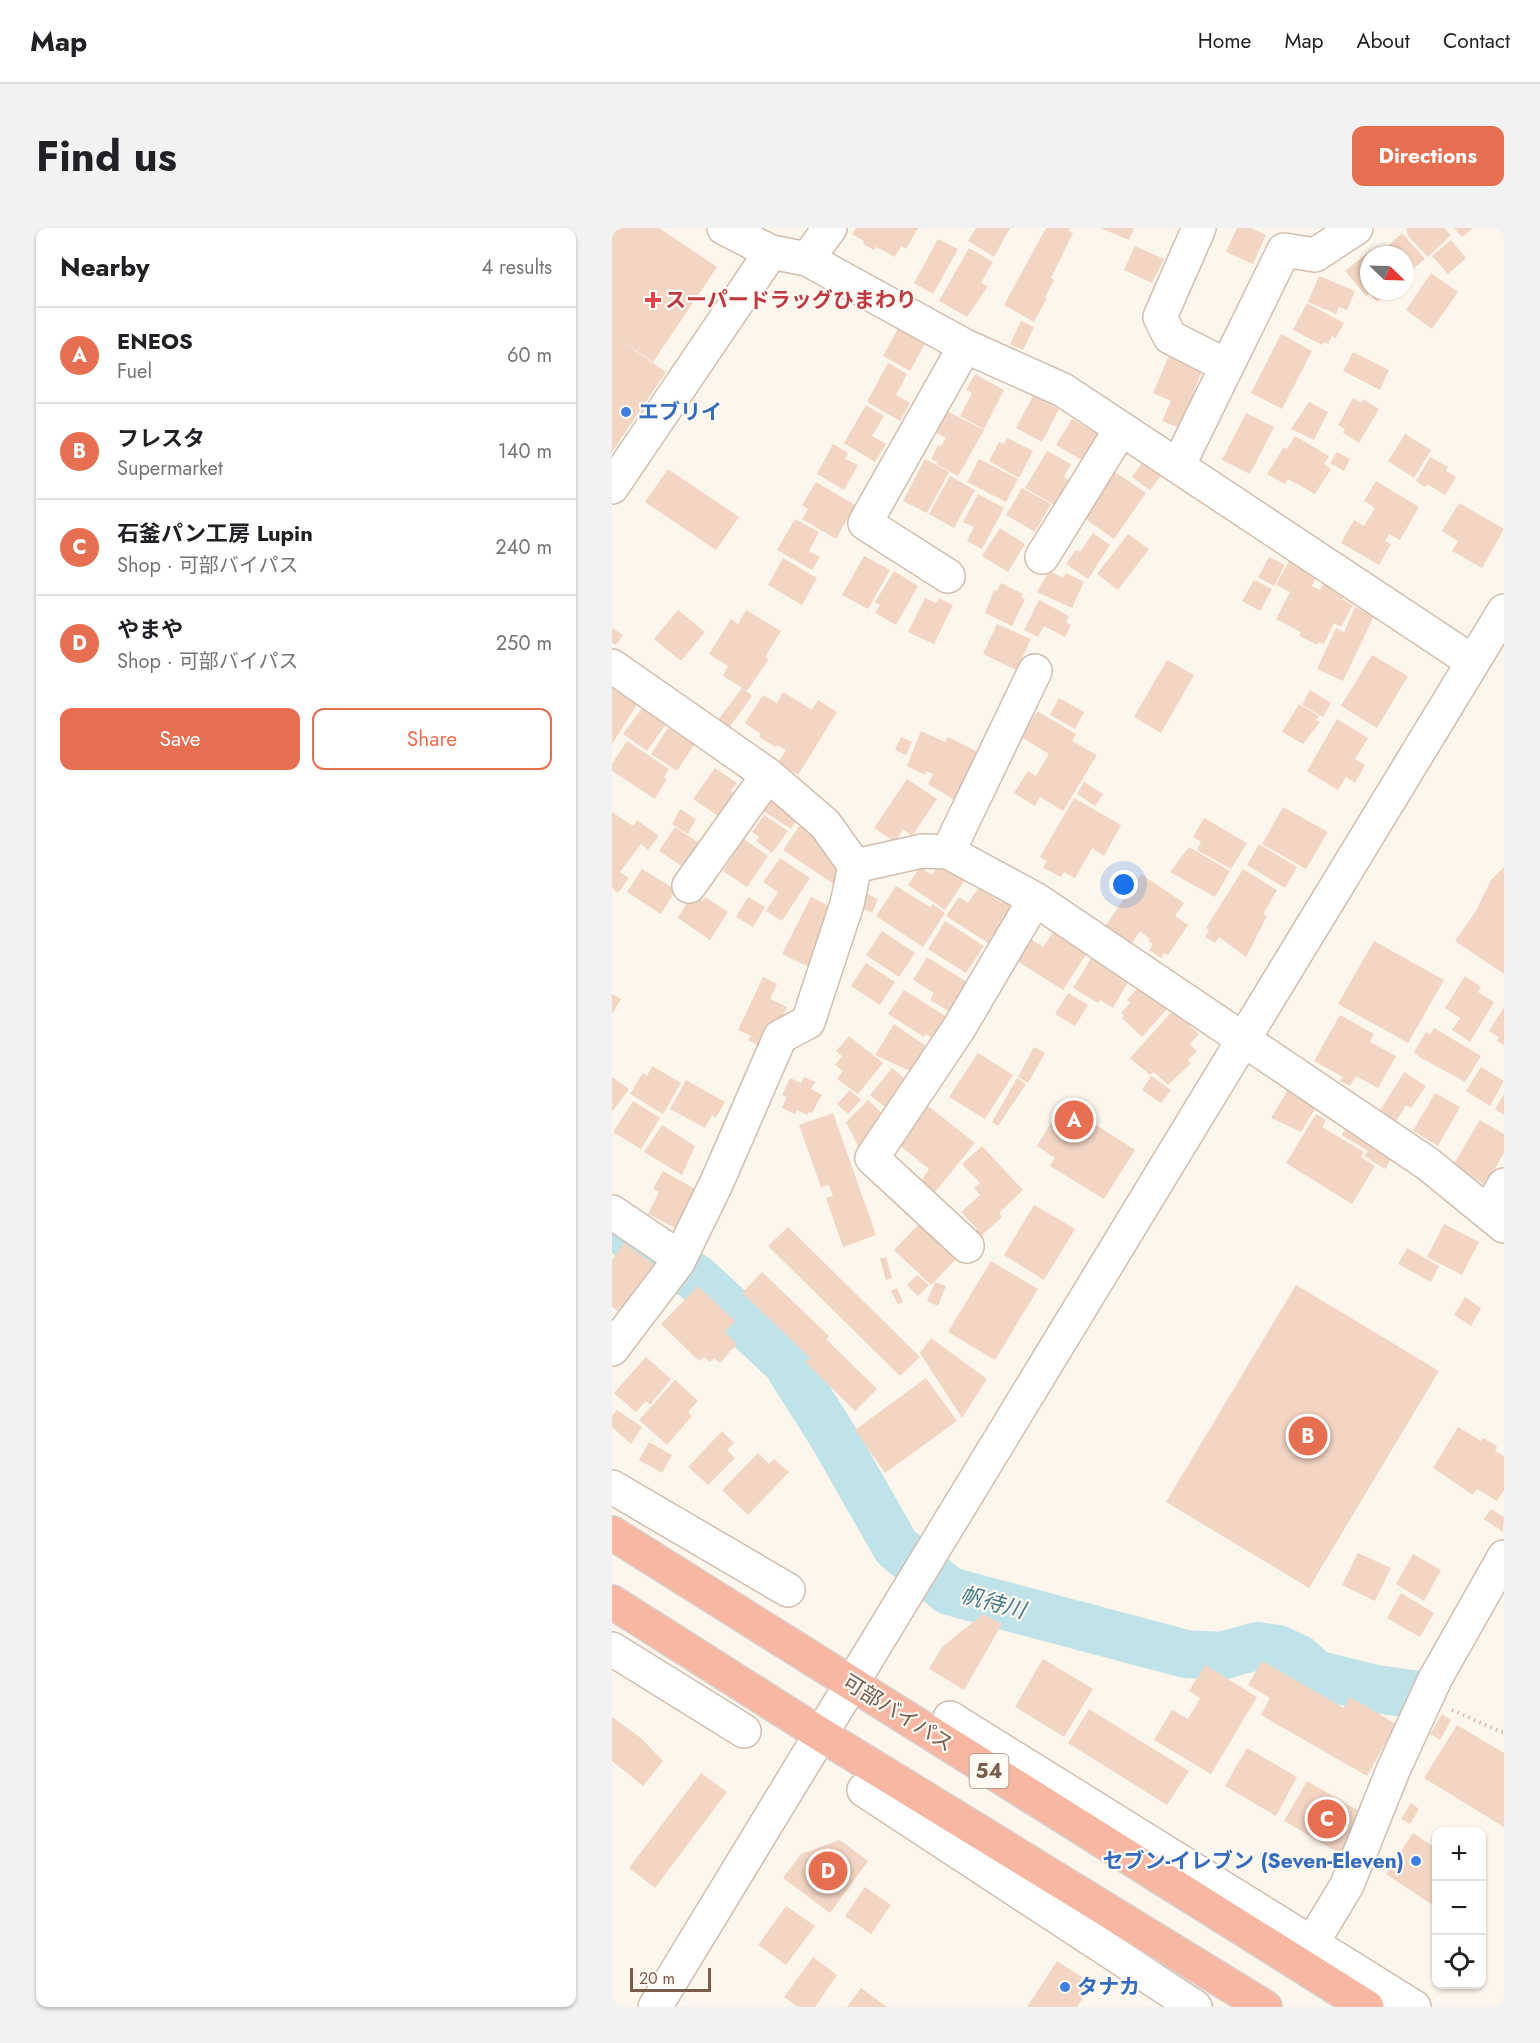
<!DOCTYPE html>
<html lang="en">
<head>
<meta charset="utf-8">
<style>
  body { margin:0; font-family:Jost,"Noto Sans JP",sans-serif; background:#f2f2f2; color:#202124 }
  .controls { position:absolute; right:18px; bottom:18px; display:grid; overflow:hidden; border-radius:12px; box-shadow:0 2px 4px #0004 }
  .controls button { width:54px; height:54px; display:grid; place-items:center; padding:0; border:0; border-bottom:2px solid #e0e0e0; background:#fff; color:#202124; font:30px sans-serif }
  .compass { position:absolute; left:748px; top:18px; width:54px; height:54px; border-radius:50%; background:#fff; box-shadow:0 2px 4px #0004; rotate:113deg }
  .scale { position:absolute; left:18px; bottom:15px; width:81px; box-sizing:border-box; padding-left:6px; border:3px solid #7a5c4d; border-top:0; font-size:16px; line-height:21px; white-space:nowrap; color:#7a5c4d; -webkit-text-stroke:4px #fffaf3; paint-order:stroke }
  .you { position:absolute; left:512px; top:657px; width:21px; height:21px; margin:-15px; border:4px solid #fff; border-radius:50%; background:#1a73e8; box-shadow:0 0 0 9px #1a73e833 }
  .badge { display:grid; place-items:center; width:39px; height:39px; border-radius:50%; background:#e76f51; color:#fff; font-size:20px; font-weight:700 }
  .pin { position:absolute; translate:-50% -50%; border:3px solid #fff; box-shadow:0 2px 6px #0006 }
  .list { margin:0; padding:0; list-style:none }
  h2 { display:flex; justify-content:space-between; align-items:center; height:78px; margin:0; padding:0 24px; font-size:26px }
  h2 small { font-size:20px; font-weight:400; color:#757577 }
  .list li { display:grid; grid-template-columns:39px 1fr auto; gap:18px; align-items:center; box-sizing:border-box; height:96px; padding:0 24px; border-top:2px solid #e0e0e0 }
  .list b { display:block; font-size:22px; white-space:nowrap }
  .list p { margin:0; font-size:20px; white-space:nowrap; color:#757577 }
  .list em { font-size:20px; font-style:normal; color:#757577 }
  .actions { display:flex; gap:12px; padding:18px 24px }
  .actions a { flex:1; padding:14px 0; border:2px solid #e76f51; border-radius:12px; text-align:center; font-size:21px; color:#e76f51 }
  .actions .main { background:#e76f51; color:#fff }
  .icon { flex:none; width:33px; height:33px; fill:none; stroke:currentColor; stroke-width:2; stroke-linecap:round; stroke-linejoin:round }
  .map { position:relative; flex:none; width:892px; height:1779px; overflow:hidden; border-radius:12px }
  header { display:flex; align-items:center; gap:36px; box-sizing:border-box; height:84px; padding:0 30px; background:#fff; border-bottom:2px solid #e0e0e0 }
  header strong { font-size:28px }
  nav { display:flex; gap:33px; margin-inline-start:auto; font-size:21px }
  .intro { display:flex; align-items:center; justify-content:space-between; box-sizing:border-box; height:144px; padding:0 36px }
  h1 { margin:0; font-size:42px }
  .button { padding:15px 27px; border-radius:12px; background:#e76f51; color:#fff; font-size:21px; font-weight:700 }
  main { display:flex; gap:36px; padding:0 36px }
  aside { flex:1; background:#fff; border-radius:12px; box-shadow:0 2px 4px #0004 }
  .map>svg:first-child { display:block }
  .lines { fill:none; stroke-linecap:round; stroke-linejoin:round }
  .river { stroke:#bfe3e8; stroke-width:48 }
  .building { fill:#f3d5c3 }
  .minor-casing { stroke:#d1beb0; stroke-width:36 }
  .highway-casing { stroke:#dad1cd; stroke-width:36 }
  .path { stroke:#d9b8a5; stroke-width:4; stroke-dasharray:1.5 4.5; stroke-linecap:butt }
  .minor { stroke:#fff; stroke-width:33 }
  .highway { stroke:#f7b7a3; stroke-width:33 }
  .health-dot { fill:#e0444e; stroke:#fffaf3; stroke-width:2 }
  .shop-dot { fill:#3f7fe0; stroke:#fffaf3; stroke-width:2 }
  .labels { text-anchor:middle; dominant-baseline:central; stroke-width:4.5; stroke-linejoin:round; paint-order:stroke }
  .shield { fill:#fffaf3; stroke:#a28b7f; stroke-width:1.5 }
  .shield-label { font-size:20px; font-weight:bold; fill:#7a5c4d }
  .health-label { font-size:21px; font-weight:bold; fill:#be3a42; stroke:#fffaf3; text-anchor:start }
  .shop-label { font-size:21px; font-weight:bold; fill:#366cbe; stroke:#fffaf3; text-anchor:start }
  .street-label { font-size:21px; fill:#7a5c4d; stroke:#fffaf3 }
  .water-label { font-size:22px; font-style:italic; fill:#437c86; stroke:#fffaf3 }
</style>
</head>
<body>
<header>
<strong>Map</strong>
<nav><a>Home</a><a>Map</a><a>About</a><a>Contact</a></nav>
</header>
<div class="intro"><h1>Find us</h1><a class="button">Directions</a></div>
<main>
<aside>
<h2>Nearby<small>4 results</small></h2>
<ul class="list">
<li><span class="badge">A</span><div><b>ENEOS</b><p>Fuel</p></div><em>60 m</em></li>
<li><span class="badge">B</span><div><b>フレスタ</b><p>Supermarket</p></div><em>140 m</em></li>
<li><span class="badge">C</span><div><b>石釜パン工房 Lupin</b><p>Shop · 可部バイパス</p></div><em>240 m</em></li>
<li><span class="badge">D</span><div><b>やまや</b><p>Shop · 可部バイパス</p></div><em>250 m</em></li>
</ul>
<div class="actions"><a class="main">Save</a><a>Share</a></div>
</aside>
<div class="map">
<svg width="892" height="1779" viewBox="0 0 892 1779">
  <rect width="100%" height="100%" fill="#fdf6ec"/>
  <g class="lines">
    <path class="river" d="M21 1012 83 1049 174 1134 222 1210 284 1319 337 1363 574 1426 609 1428 645 1418 666 1421 687 1431 703 1446 764 1461 806 1467"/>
  </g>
  <path class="building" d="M0 0H47L105 39 41 134 2 108 54 144 0 224Z
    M244 0H306L294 21 289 18 283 29 264 19 262 22 251 16 252 13 240 6Z
    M364 0H398L382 29 356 13Z
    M434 0H458L457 3 461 5 439 50 442 52 433 69 435 70 422 94 392 77Z
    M488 0H522L517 12Z
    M625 0H639L654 7 641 36 614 24Z
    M794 0H832L839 7 816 29 797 9Z
    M842 0H861L850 9Z
    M790 5 813 31 793 48V27H774L781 21 777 17Z
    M326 11 346 21 321 66 302 55Z
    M839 12 854 30 836 46 820 28Z
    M523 18 552 31 540 55 512 42Z
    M357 20 381 34 369 55 376 58 355 89 327 73Z
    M754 26 757 29V63H779L765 74 757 65 754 68 733 43Z
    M819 45 846 64 820 101 794 82Z
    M707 48 743 63 735 82 727 79 724 86 696 74Z
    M695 75 732 95 724 110 720 108 716 116 712 114 710 117 681 102Z
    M409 93 422 99 411 122 398 116Z
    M287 99 314 114 298 143 271 128Z
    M669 106 700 123 670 181 639 165Z
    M741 124 777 142 768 162 731 143Z
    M558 125 591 140 568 200 550 193 559 173 541 165Z
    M276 135 295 146 284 167 298 175 288 193 255 174Z
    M363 146 392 162 372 201 348 188 360 165 354 162Z
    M421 168 447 181 430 214 404 200Z
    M741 170 749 175 751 171 767 181 747 215 731 205 733 201 726 197Z
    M697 174 716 184 702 212 679 201Z
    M254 177 272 188 260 208 274 216 263 234 232 215Z
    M329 180 372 202 346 248 324 236 326 234 319 231 326 217 329 218 334 210 317 201Z
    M634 185 662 199 638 246 610 232Z
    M460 191 487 207 472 233 444 217Z
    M793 206 819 222 802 250 776 233Z
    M683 208 717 228 712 236 719 241 703 266 676 251 673 256 655 246 672 219 675 221Z
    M395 210 421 223 407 250 377 233 387 214 392 216Z
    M221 216 236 225 233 231 246 237 232 262 205 246Z
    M435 223 459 236 452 249 460 254 446 279 413 260Z
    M725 224 738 231 732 243 718 235Z
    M818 229 836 239 834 243 844 249 833 267 815 256 813 259 804 253Z
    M313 231 337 244 315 285 291 273Z
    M367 231 406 251 394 274 355 254Z
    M532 232 551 245 538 262 520 249Z
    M56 241 127 289 104 322 33 274Z
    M503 244 534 265 502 311 472 290Z
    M338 248 363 262 342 300 317 286Z
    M764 253 807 279 788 312 777 306 773 313 779 316 767 337 729 315 742 292 752 298 763 280 752 273Z
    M204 254 243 277 224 311 190 291 196 281 190 277Z
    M410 260 439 276 423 304 394 287Z
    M366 266 392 280 370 321 355 313 362 299 351 294Z
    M847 275 892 301 870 340 840 323 846 313 830 303Z
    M183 291 207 304 197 323 208 329 200 342 165 322Z
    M388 300 413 316 396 344 370 328Z
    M481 305 498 317 476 351 454 336 464 322 468 324Z
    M516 306 537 321 506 362 485 346Z
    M252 328 278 342 256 381 230 367Z
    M657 329 673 337 662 358 646 349Z
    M171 330 205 350 190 377 156 357Z
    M677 333 705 347 700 358 708 362 712 355 733 366 730 371 741 377 729 399 722 395 712 416 707 414 705 417 687 408 689 404 664 391 678 364 664 357Z
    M282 343 306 358 284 397 263 385 268 377 263 374Z
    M437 343 451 350 454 345 472 354 460 380 425 364Z
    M642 352 660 361 648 383 630 373Z
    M389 355 411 366 409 369 413 371 400 398 373 385 382 362 385 363Z
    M313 370 324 375 327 370 341 377 322 416 296 404Z
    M427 372 457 388 454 394 459 397 453 409 432 398 426 409 412 402Z
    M743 379 762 388 731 453 705 441 724 400 732 404Z
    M66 382 93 404 69 433 42 411Z
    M134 382 169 403 153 429 157 431 135 463 111 448 116 438 97 426 119 391 126 396Z
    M385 396 419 411 404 442 371 426Z
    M0 400 11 407 4 417 0 415Z
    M760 427 796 448 765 500 729 478Z
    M555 432 582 447 549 505 522 489Z
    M0 458 33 464 0 516Z
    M130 460 140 468 117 500 106 492Z
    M698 462 719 475 711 489 690 477Z
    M171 464 200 482 206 472 225 484 186 547 166 534 174 522 165 517 164 519 147 509 149 506 133 495 151 467 165 475Z
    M39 468 57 492 35 523 11 506Z
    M447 470 472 484 463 501 438 487Z
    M687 476 707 488 704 492 708 494 691 516 670 504Z
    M425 483 464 506 460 513 485 527 451 583 428 569 423 578 402 565 416 543 424 548 437 526 409 509Z
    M725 491 756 510 743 531 753 537 743 555 734 549 726 562 695 543Z
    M68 497 87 509 65 543 39 526 56 500 63 504Z
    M309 503 333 514 336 509 368 525 346 574 316 556 321 546 314 543 313 547 295 538Z
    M289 509 300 514 294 527 283 522Z
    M15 513 57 541 52 549 55 551 43 571 0 543V536Z
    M103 540 125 555 119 563 123 566 111 591 81 571Z
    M295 551 325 571 300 608 291 601 283 614 262 600Z
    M472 554 491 566 483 578 465 566Z
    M160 563 191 583 179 601 148 581Z
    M462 570 509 597 492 628 480 620 463 650 452 644 449 649 431 640 435 633 428 629Z
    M671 579 716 604 694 641 650 616Z
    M68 581 84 591 76 606 60 596Z
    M0 584 21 598 25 592 47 608 36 622 29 616 8 644 17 650 6 665 0 660Z
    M152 587 176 603 160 625 144 613 147 609 140 604Z
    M592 590 635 615 619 641 585 622 589 614 581 609Z
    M187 598 239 633 223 657 171 622Z
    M63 599 87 615 71 639 47 623Z
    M132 611 156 628 135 659 111 643Z
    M647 616 685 639 673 660 635 637Z
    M577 619 618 643 603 669 558 644Z
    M168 630 198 650 170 693 154 683 166 664 151 654Z
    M331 630 356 647 333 682 296 657 308 639 320 647Z
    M892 639V746L843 713 864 683 879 652Z
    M30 641 64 662 49 686 15 664Z
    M631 641 665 662 651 686 655 688 634 729 607 709 603 715 593 709 597 702 594 700Z
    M529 646 572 675 563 688 576 697 556 727 552 725 549 730 537 722 541 716 536 713 538 711 528 703 518 718 492 700Z
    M284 658 318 679 320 676 333 685 311 719 264 688Z
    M366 660 390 675 396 665 410 674 381 718 334 688 347 669 356 675Z
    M253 665 266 671 260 685 247 679Z
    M80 666 91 673 93 669 116 684 98 712 66 690Z
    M136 669 153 679 141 699 124 689Z
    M199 669 225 682 197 739 170 726Z
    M333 693 372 718 354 745 316 721Z
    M444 700 482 714 451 762 402 731 416 709 431 719Z
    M270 703 303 725 287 749 254 727Z
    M762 713 832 752 796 815 726 776Z
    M484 722 517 752 501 780 488 772 486 775 461 760Z
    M315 729 358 756 340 785 318 772 322 765 301 752Z
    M254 735 283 754 268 777 239 758Z
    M853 748 869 759 866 764 882 774 858 814 840 802 848 790 833 780Z
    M151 749 165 756 158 771 175 779 154 822 136 812 139 808 126 802Z
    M534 751 564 771 530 809 510 790 512 787 509 785 518 775 515 772Z
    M292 762 338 791 324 813 314 806 312 809 276 786Z
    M456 765 476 777 463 798 443 786Z
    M0 766 9 771 0 786Z
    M564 779 581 793 577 797 587 806 578 816 585 823 576 832 579 835 556 857 542 844 538 847 518 830Z
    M892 779V817L885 813 887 809 877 803Z
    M728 787 762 806 758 814 784 828 766 860 744 848 738 858 728 853 731 849 702 833Z
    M282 796 314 818 302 835 305 837 300 844 263 827Z
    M822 800 869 828 853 854 809 830 802 824 814 804 818 807Z
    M237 808 271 835 246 866 225 851 231 843 223 837 230 828 224 823Z
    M422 819 433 825 416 855 406 849Z
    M366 825 401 847 373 891 337 869Z
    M40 838 69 855 51 886 18 866 31 845 35 848Z
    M869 839 892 853 878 878 854 863Z
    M280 840 295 852 274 880 258 867Z
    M792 844 814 858 799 880 794 877 783 895 766 886Z
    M539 848 559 862 549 875 530 862Z
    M0 849 17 861 0 884Z
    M192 849 203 854 199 861 210 867 200 885 197 884 195 887 185 882 183 886 170 880 175 869 170 867 178 850 189 855Z
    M405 850 414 856 386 898 380 894Z
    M74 852 113 874 104 890 100 887 93 900 58 881Z
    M677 860 704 879 689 904 659 890Z
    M238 862 249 872 236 886 225 876Z
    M823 865 848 879 826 918 801 903Z
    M892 866V887L883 881Z
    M256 872 274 889 250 926 234 894Z
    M21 873 48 890 29 921 1 904Z
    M316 878 363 915 323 964 309 953 317 941 286 916Z
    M221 885 264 1007 231 1019 214 970 221 968 217 957 209 959 187 897Z
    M445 885 466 898 472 889 523 922 492 971 438 938 443 930 425 918Z
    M704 886 714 892 710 899 752 924 749 929 763 938 740 976 674 935Z
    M868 892 892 906V925L873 957 841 937Z
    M738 893 785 922 773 941 752 928 756 923 730 907Z
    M50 897 83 918 70 947 32 924Z
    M370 918 411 962 387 985 390 989 366 1011 360 1005 365 1001 349 984 368 967 362 960 368 955 350 936Z
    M51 943 85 962 65 1001 36 986 47 964 41 961Z
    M422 977 463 1001 432 1052 392 1027Z
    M307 996 351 1024 319 1057 282 1022Z
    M832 996 867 1014 850 1047 815 1029Z
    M176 999 308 1129 288 1148 156 1018Z
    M12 1015 48 1041 14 1084 8 1079 6 1083 0 1079V1032Z
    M795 1020 827 1038 819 1054 786 1036Z
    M274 1029 280 1050 274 1052 268 1031Z
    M379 1033 426 1061 383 1132 336 1104Z
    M150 1044 217 1108 214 1111 265 1161 243 1183 193 1134 198 1130 130 1065Z
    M305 1047 317 1057 306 1068 295 1057Z
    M323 1054 334 1058 326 1078 315 1073Z
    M684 1057 827 1143 697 1360 554 1274Z
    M86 1058 123 1093 113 1104 125 1116 108 1135 102 1130 98 1134 92 1129 87 1133 49 1096Z
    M285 1060 291 1074 286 1076 279 1063Z
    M853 1069 869 1080 859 1098 842 1087Z
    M319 1110 375 1151 350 1190 308 1125Z
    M34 1129 59 1151 38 1177 34 1173 24 1184 2 1165Z
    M314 1150 345 1193 273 1245 243 1202Z
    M63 1152 86 1173 76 1184 80 1188 55 1217 27 1192Z
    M5 1182 30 1199 19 1216 0 1199V1188Z
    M846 1199 869 1213 871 1210 885 1218 883 1223 892 1228V1262L885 1273 865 1261 861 1267 821 1240Z
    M110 1203 122 1215 115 1222 123 1230 96 1257 76 1239Z
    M37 1214 60 1227 50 1245 27 1232Z
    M146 1225 157 1236 162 1231 177 1244 136 1287 110 1262Z
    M879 1281 892 1289 891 1304 872 1291Z
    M746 1325 779 1340 763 1373 730 1357Z
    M801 1326 829 1342 812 1373 784 1356Z
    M789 1365 822 1385 808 1409 775 1390Z
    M371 1386 390 1396 352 1462 317 1441 330 1419Z
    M431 1431 481 1461 452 1509 403 1479Z
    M650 1433 732 1480 738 1469 784 1496 755 1548 649 1487 658 1470 636 1457Z
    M593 1437 645 1469 599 1546 542 1512 560 1482 576 1491 588 1470 577 1463Z
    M477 1481 577 1543 555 1577 456 1515Z
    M830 1486 839 1492 828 1512 818 1506Z
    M0 1489 29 1510 51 1533 31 1558 0 1533Z
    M845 1497 892 1525V1599L812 1550Z
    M635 1520 685 1549 664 1588 613 1558Z
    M89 1545 115 1564 43 1660 17 1640Z
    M695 1553 757 1589 734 1629 672 1593Z
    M799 1575 807 1581 798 1596 789 1591Z
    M801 1605 825 1621V1667L819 1676 774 1646Z
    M228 1612 256 1633 218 1685 171 1650 189 1626Z
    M253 1659 279 1677 259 1706 233 1688Z
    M174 1678 203 1698 174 1737 146 1717Z
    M201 1729 225 1747 203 1779H186L172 1769Z
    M445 1733 480 1756 465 1779H415Z
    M249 1760 275 1779H235Z"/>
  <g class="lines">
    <g class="minor-casing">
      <path id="minor" d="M112 0 159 24 195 31 353 118 451 162 861 434
        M587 0 548 89 558 109 615 138
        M195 31 218 0
        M566 238 672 22 703 27 744 0
        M0 259 159 24
        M430 329 509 201
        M336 348 253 295 353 118
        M0 438 156 547 213 596 243 638 235 676 196 794 168 809 105 954 66 1034 0 1121
        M336 624 423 443
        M243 638 310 623 336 624 423 671 816 936 892 998
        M77 658 156 547
        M0 984 68 1030
        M876 985 892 957
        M355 1018 260 930 347 800 423 671
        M0 1259 176 1362
        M0 1421 132 1503
        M338 1490 802 1779
        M252 1562 583 1779
        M700 1715 735 1657 782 1540 823 1451 892 1329
        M43 1779 892 383"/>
    </g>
    <g class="highway-casing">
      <path id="highway" d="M0 1305 755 1779
        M0 1374 208 1506 653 1779"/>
    </g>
    <path class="path" d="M840 1482 892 1505"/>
    <use href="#minor" class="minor"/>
    <use href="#highway" class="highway"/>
  </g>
  <path class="health-dot" d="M38 63h6v6h6v6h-6v6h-6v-6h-6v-6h6z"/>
  <g class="shop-dot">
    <circle cx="14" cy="184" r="6"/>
    <circle cx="804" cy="1633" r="6"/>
    <circle cx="453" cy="1759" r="6"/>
  </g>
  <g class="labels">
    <rect class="shield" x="357.5" y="1526" width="39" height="34" rx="4.5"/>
    <g class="shield-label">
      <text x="377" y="1543">54</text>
    </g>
    <g class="health-label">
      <text x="53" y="72">スーパードラッグひまわり</text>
    </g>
    <g class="shop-label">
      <text x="26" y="184">エブリイ</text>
      <text x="792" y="1633" text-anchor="end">セブン-イレブン (Seven-Eleven)</text>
      <text x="465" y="1759">タナカ</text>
    </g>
    <g class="street-label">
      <text transform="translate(286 1485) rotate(32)">可部バイパス</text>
    </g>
    <g class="water-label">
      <text transform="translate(381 1374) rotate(15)">帆待川</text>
    </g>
  </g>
</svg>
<div class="controls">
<button>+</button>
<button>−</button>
<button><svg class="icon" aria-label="locate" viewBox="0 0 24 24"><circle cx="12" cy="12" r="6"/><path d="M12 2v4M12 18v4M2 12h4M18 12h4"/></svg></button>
</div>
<svg class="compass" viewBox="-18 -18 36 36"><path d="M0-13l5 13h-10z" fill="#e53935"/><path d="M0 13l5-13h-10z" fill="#757577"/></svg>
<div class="scale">20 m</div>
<div class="you"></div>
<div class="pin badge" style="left:462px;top:892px">A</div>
<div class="pin badge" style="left:696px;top:1208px">B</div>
<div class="pin badge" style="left:715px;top:1591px">C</div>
<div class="pin badge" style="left:216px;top:1643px">D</div>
</div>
</main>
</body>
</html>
